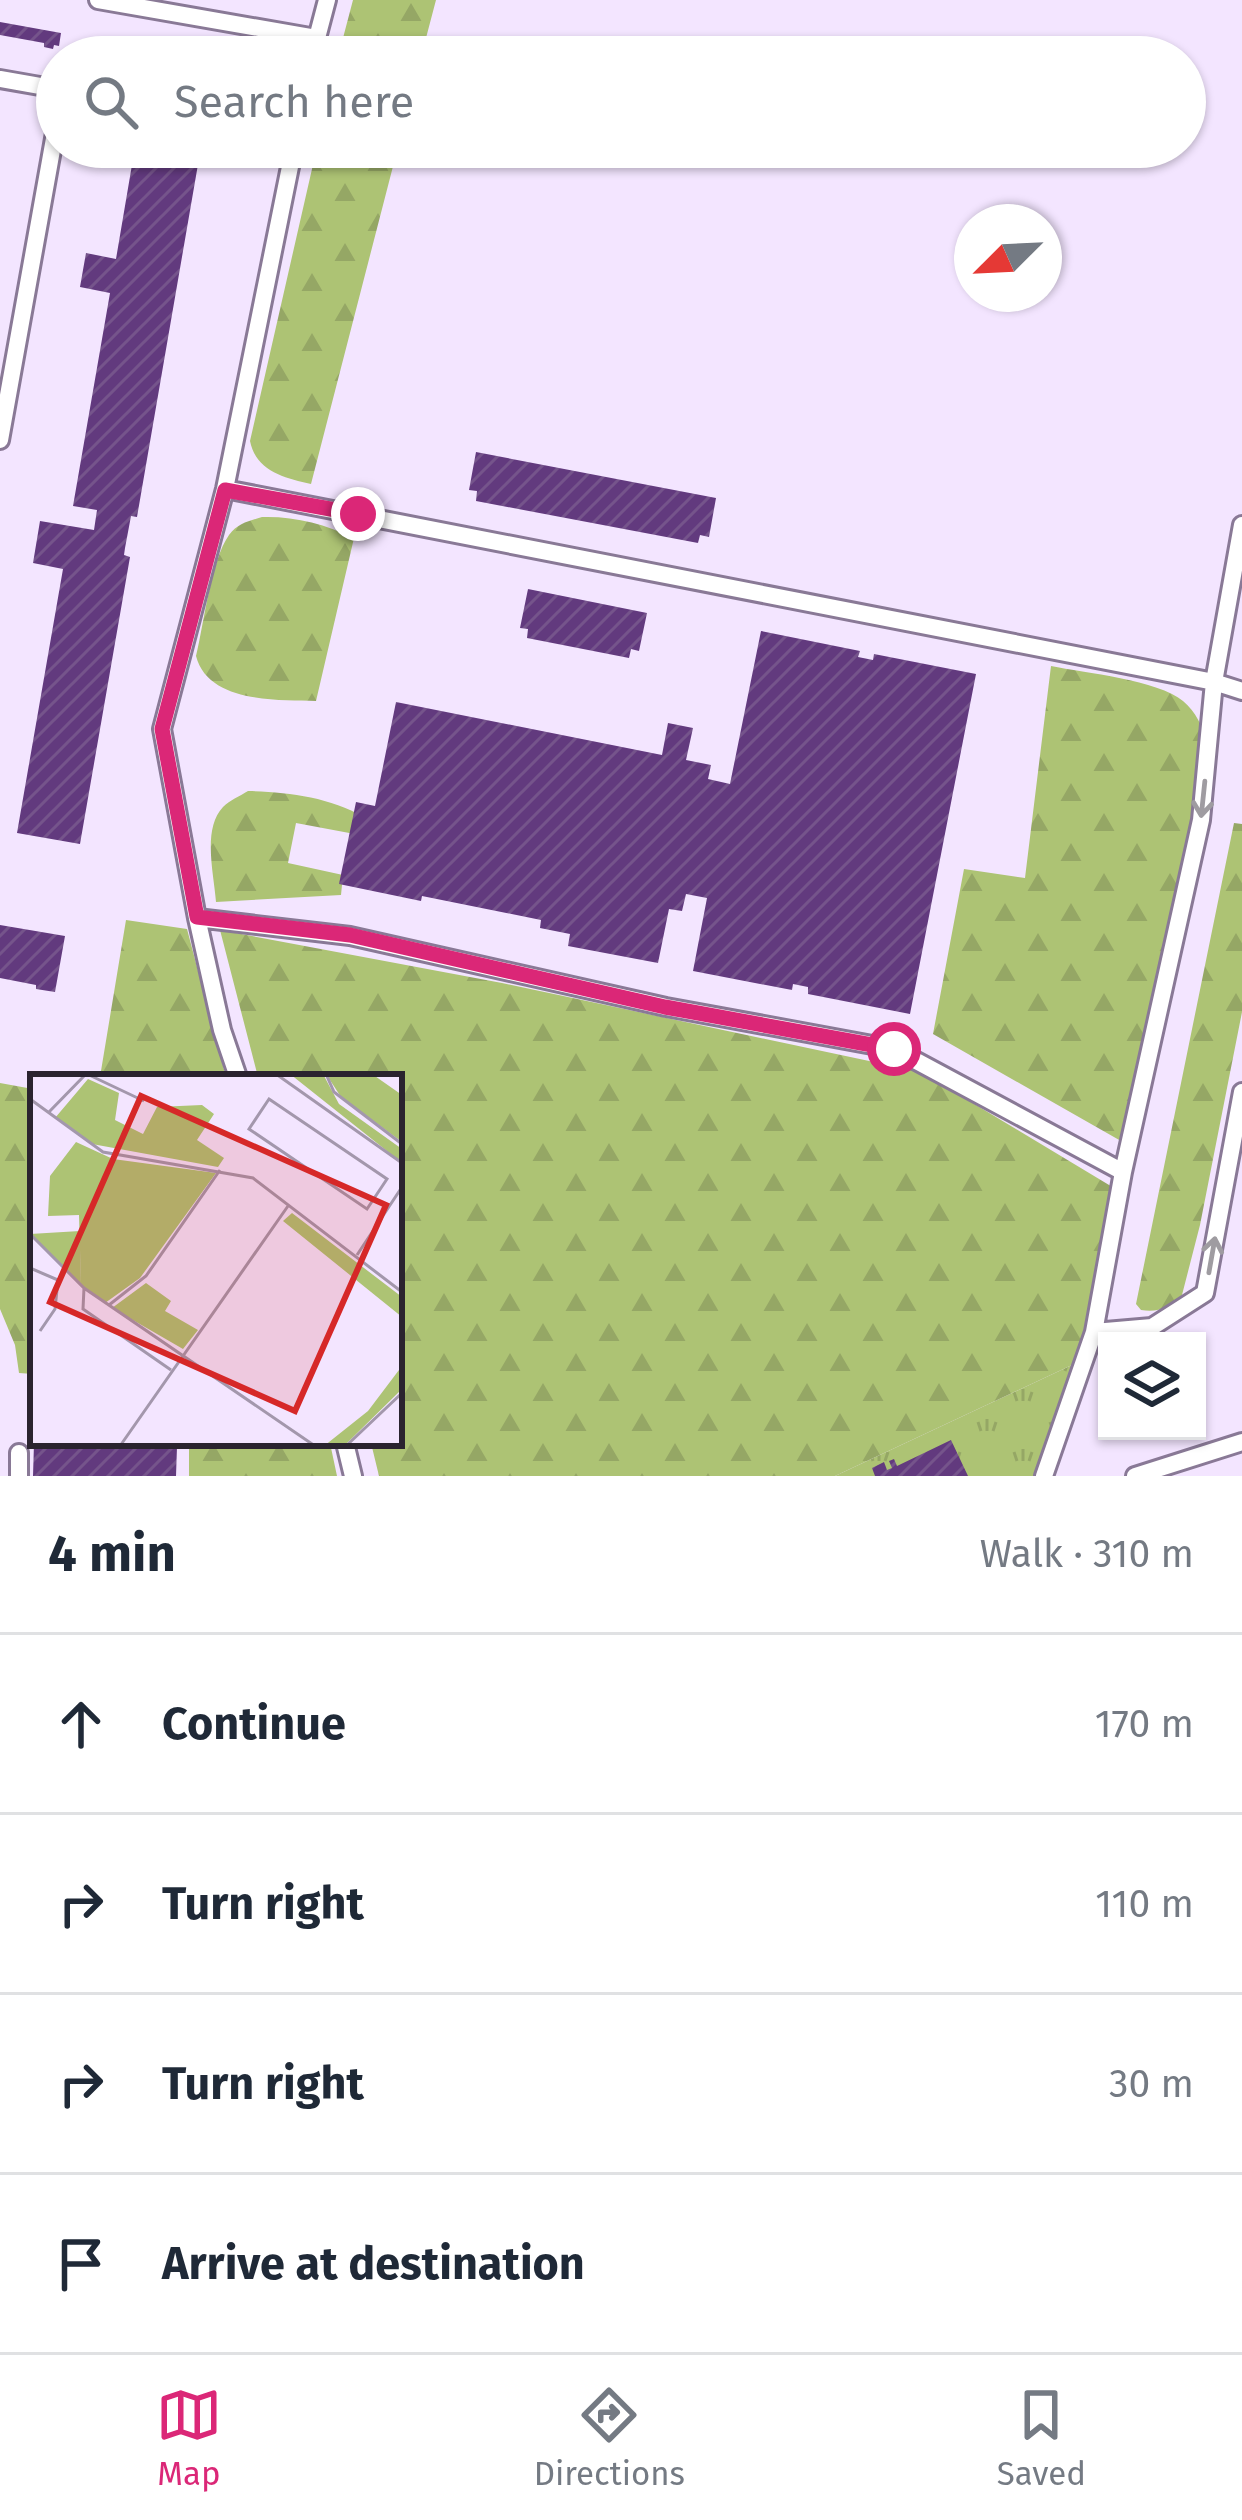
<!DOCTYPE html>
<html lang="en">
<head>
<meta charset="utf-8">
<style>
  body { margin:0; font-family:"Fira Sans",sans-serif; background:#f2f2f3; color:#1f2937 }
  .controls { position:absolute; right:36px; bottom:36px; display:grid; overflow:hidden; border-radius:0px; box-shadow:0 3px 9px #0004 }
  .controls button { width:108px; height:108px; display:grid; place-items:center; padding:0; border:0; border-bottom:3px solid #e0e1e3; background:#fff; color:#1f2937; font:60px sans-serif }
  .compass { position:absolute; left:954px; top:204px; width:108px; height:108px; border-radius:50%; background:#fff; box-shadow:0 3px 9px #0004; rotate:246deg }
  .stop { position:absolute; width:36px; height:36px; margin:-27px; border:9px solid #db2777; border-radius:50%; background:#fff }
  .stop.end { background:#db2777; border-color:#fff; box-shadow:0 3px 12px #0008 }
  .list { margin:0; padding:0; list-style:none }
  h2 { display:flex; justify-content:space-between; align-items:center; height:156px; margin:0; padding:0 48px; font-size:51px }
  h2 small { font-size:39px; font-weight:400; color:#747a83 }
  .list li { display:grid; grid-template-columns:78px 1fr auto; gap:36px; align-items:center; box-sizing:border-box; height:180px; padding:0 48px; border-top:3px solid #e0e1e3 }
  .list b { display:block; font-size:45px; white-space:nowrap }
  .list em { font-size:39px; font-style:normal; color:#747a83 }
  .icon { flex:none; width:66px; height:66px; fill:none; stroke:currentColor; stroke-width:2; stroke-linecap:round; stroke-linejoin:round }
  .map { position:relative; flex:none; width:1242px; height:1476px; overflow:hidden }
  .search { position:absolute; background:#fff; box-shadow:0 3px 9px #0004; left:36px; right:36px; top:36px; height:132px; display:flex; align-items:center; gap:30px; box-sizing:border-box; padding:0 42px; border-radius:66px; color:#747a83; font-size:45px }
  .sheet { height:876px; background:#fff }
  nav { display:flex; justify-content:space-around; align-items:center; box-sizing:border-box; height:168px; border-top:3px solid #e0e1e3; background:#fff; font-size:33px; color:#747a83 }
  nav a { display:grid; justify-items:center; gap:6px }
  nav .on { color:#db2777 }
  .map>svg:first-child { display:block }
  .grass { fill:url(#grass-tufts) }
  .forest { fill:url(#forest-firs) }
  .building { fill:url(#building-hatch) }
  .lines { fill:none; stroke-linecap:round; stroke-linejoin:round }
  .lane-casing { stroke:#897996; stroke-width:22 }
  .lane { stroke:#fff; stroke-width:16 }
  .oneway { stroke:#9f9ca1 }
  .route { stroke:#db2777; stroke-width:15 }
  .inset-road { fill:none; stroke:#a397ac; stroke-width:3 }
  .view { fill:#d62828; fill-opacity:0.15; stroke:#d62828; stroke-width:6 }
  .inset-edge { fill:none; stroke:#2a232f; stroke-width:6 }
</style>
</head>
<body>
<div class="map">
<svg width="1242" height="1476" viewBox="0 0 1242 1476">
  <defs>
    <pattern id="grass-tufts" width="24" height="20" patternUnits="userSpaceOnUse" patternTransform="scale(3)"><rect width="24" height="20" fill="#adc374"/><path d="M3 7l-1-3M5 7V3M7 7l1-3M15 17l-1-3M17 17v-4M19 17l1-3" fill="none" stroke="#95a765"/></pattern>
    <pattern id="forest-firs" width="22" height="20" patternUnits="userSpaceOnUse" patternTransform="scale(3)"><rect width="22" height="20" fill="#adc374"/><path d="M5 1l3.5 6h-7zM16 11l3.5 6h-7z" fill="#95a765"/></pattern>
    <pattern id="building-hatch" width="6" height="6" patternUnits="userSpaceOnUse" patternTransform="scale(3)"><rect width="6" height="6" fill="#623a7e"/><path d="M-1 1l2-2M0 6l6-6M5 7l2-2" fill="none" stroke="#75548b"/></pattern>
  </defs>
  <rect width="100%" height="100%" fill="#f3e5ff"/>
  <path class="grass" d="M1089 1357 1041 1476H835Z"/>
  <path class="forest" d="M353 0H436L421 57H338Z
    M317 147H398L311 484C284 478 256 471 250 441Z
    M262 517C294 516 325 524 354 538L316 701C278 700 208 703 196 656 204 624 211 560 229 535 238 523 249 521 262 517Z
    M1051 666C1085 673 1158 680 1183 701 1196 712 1202 726 1208 742L1135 1149 933 1034 964 869 1025 878Z
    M248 791C288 792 329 797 364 817L360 835 296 823 288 863 343 875 341 895 216 902C214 874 202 829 223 807 230 800 240 796 248 791Z
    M1234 823 1242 824V1012L1200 1225 1182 1295C1169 1307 1159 1313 1141 1310L1136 1304Z
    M126 920 187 929 226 1077H100Z
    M220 930 502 983 921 1072 1124 1194 1089 1357 835 1476H379L371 1443H399V1077H258Z
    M0 1083 33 1089V1374L19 1373 15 1345 0 1309Z
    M189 1443H330L337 1476H189Z"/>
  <path class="building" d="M0 22 61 33 59 46 54 45 53 49 44 47V43L0 35Z
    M135 147H201L137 517 131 516 125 548 124 555 130 557 80 844 17 833 63 569 33 563 40 521 94 530 97 510 73 506 110 293 80 287 86 253 116 259Z
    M476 452 716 498 709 537 700 535 698 543 476 501 477 491 469 490Z
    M528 589 647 613 639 651 631 649 629 658 527 638 528 629 520 628Z
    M761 631 860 651 858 657 873 660 874 654 976 674 910 1014 808 994V987L793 984 792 990 693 971 707 898 686 894 682 911 669 909 658 963 568 946 570 934 540 928 541 920 422 896 421 901 339 884 356 802 375 806 396 702 662 755 668 723 693 728 686 760 711 765 708 779 730 784Z
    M0 925 65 936 55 992 36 989V985L0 978Z
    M951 1440 968 1476H875L872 1468 884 1462 887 1470 892 1468 889 1461 894 1459 897 1466Z
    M34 1443 177 1447 176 1476H33Z"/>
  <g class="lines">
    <g class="lane-casing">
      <path id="lane" d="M98 0 316 38
        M312 57 327 0
        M0 79 57 89
        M0 440 57 122
        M225 489 1214 682 1242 691
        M197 918 350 936 666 1007 894 1049 1123 1172
        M238 1077 222 1030 197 918 162 729 225 489 294 147
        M1094 1332 1152 1327 1205 1293 1242 1092
        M345 1443 353 1476
        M19 1476V1453
        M1044 1476 1094 1332 1123 1172 1201 820 1214 682 1242 525
        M1135 1476 1242 1442"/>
    </g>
    <use href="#lane" class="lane"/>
  </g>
  <defs><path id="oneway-shaft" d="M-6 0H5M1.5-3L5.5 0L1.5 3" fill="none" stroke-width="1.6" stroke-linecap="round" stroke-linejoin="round" transform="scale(3)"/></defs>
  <g class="oneway">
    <use href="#oneway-shaft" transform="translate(1203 799) rotate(96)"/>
    <use href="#oneway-shaft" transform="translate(1212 1255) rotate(-80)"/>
  </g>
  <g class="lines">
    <path class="route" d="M358 514 225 490 162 729 197 917 350 935 665 1007 894 1049"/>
  </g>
  <g transform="translate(30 1074)">
    <rect width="372" height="372" fill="#f3e5ff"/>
    <path d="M50 157 51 211 0 160Z" fill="#adc374"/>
    <path d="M260 0H293L309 30 372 75V89ZM296 0H342L372 21V68L311 23ZM58 5 89 19 85 46 113 60 127 33 172 31 184 40 167 66 194 84 188 93 62 70 25 44ZM46 68 83 85 186 99 110 204 75 229 51 211 49 141 18 142 20 102ZM262 139 372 223V243L253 147ZM116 209 141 227 135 237 168 256 153 275 82 234ZM372 292V315L314 372H294L338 337Z" fill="#adc374"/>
    <path class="inset-road" d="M57 0 114 27M246 0 372 89M296 0 304 18 372 70M0 25 73 78 223 104 372 218M239 25 357 105 337 135 219 55ZM18 39 56 0M0 160 54 214 285 372M327 181 372 113M0 194 28 206 25 235 10 257M54 214 53 235 141 296M79 231 116 202 190 96M90 372 258 132M316 372 372 319"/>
    <path class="view" d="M111 22 356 131 265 337 20 228Z"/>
    <rect width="372" height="372" class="inset-edge"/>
  </g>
</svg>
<div class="controls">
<button><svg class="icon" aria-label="layers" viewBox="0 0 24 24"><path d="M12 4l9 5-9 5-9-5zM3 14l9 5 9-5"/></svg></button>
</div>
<svg class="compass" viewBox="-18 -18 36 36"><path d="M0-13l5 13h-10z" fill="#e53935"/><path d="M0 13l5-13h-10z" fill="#747a83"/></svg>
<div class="stop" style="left:894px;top:1049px"></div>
<div class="stop end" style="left:358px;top:514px"></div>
<div class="search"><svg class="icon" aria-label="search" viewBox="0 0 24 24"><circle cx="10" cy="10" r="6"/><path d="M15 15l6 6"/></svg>Search here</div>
</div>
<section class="sheet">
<h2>4 min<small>Walk · 310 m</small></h2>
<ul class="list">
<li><svg class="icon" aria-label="ahead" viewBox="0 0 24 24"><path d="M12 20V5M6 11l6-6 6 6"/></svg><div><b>Continue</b></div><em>170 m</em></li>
<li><svg class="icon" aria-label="right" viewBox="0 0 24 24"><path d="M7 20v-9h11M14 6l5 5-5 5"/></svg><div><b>Turn right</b></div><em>110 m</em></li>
<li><svg class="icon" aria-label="right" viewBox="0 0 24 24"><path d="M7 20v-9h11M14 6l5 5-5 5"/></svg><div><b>Turn right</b></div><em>30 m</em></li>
<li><svg class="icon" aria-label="arrive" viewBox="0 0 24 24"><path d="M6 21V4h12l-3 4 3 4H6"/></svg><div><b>Arrive at destination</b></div></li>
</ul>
</section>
<nav>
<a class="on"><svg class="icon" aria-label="map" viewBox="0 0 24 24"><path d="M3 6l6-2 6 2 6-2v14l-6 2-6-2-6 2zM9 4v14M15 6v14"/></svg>Map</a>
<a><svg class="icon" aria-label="directions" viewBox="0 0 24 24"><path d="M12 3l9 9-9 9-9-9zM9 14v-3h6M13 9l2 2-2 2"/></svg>Directions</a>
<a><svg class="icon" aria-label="saved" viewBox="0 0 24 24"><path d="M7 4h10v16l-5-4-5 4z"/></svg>Saved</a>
</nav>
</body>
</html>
